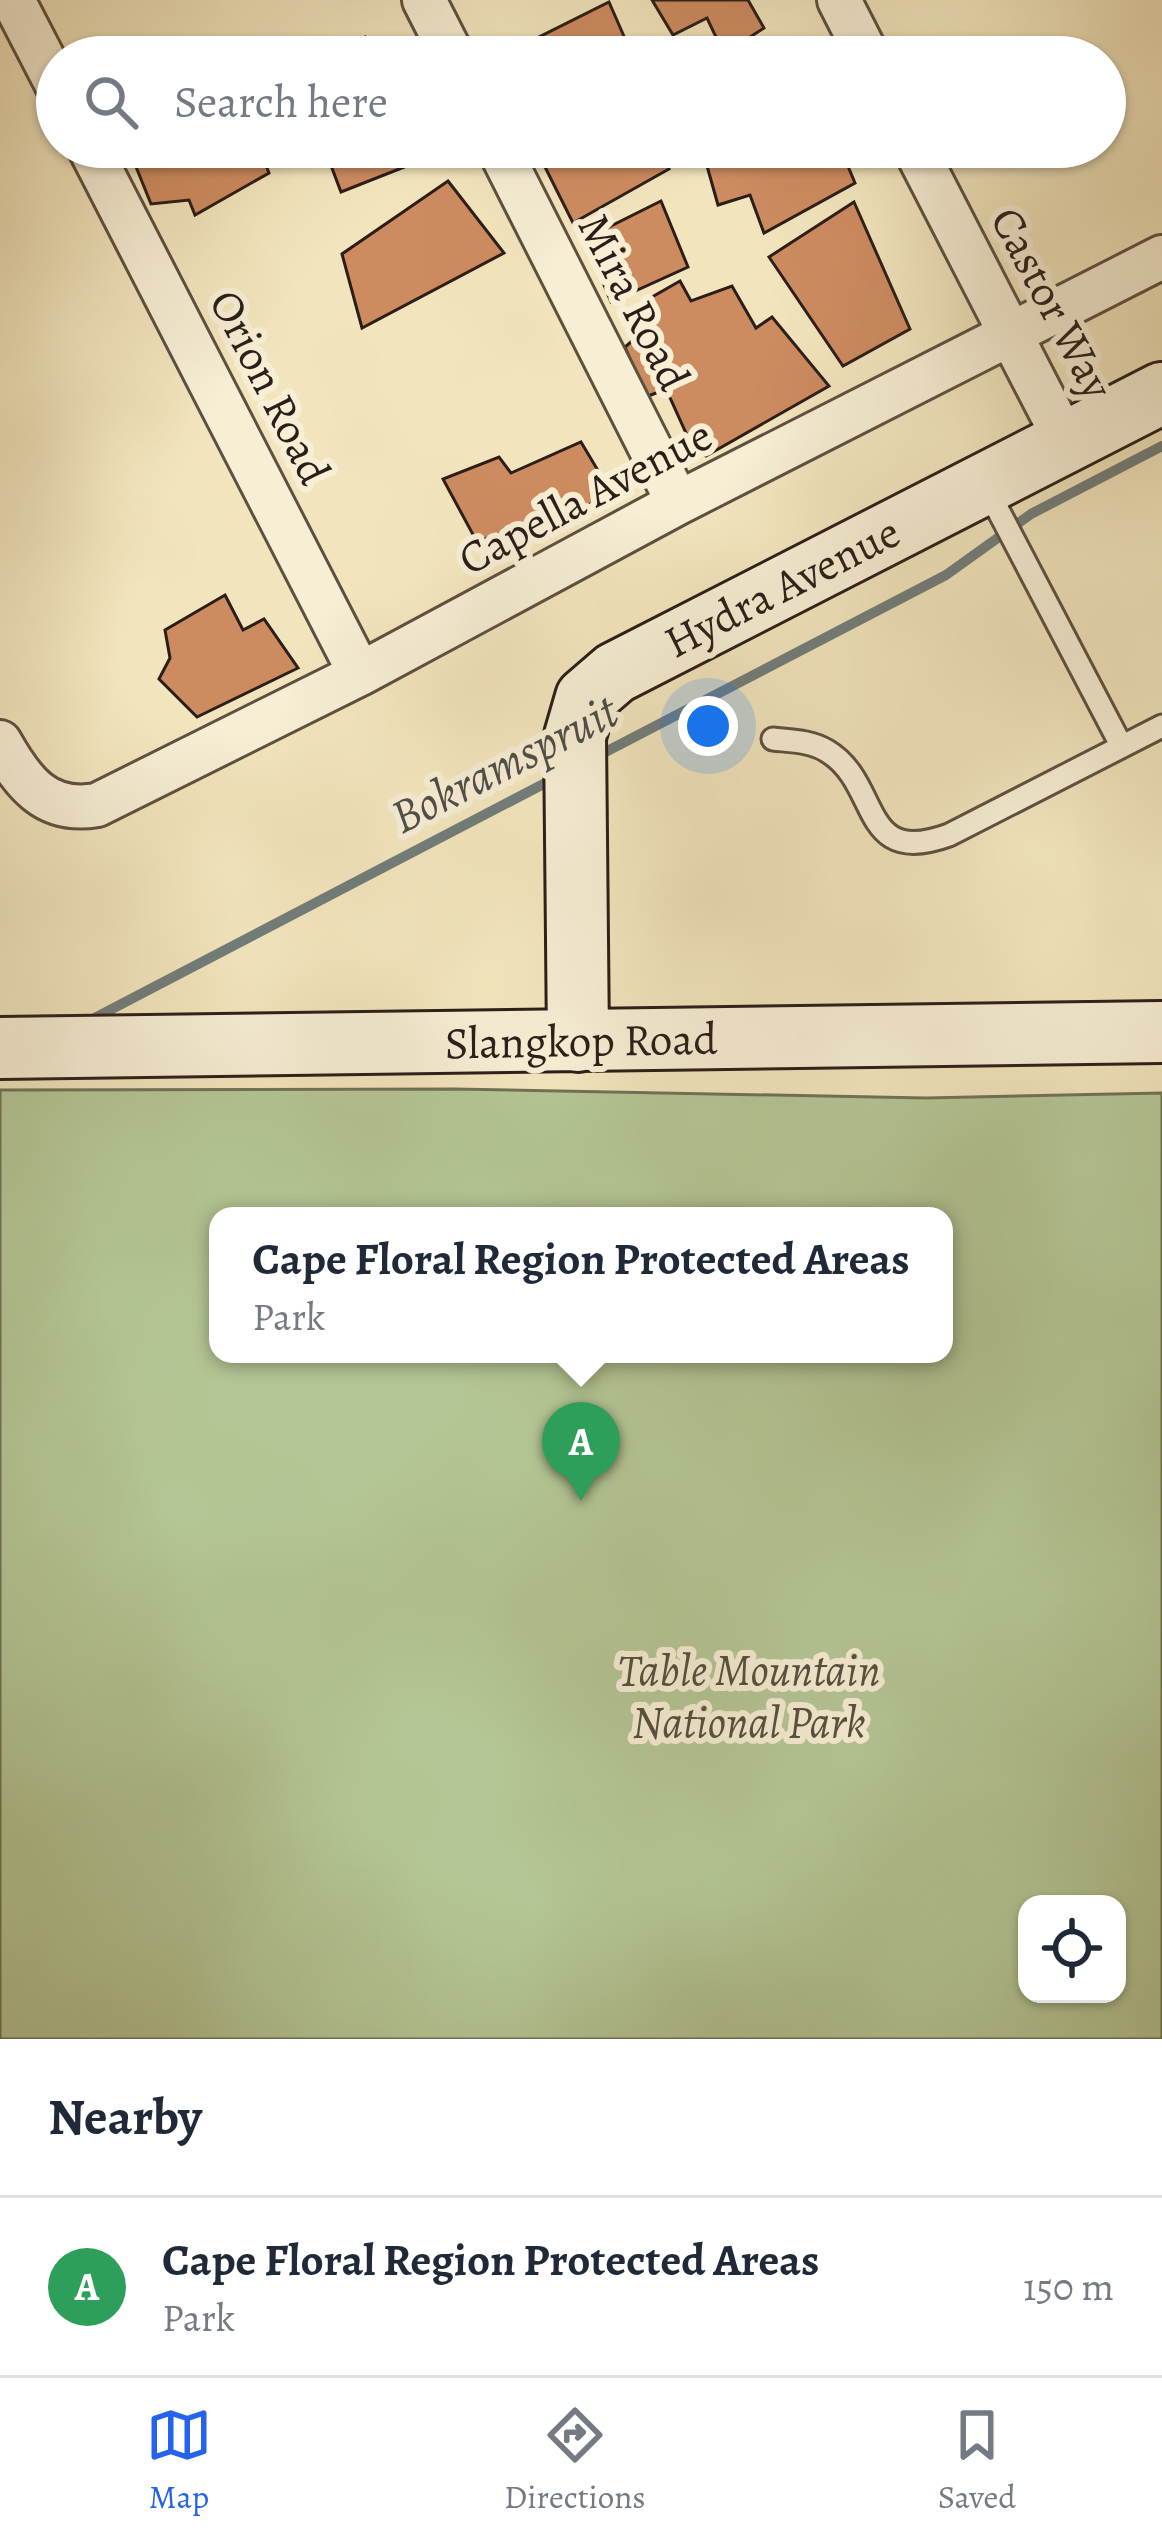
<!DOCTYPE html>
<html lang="en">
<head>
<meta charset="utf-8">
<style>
  body { margin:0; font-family:Alegreya,serif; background:#f6f6f7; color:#1f2937 }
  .controls { position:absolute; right:36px; bottom:36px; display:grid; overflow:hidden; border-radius:24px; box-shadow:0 3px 9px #0004 }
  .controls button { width:108px; height:108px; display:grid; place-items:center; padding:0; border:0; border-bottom:3px solid #e0e1e3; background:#fff; color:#1f2937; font:60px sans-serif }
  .you { position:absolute; left:708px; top:726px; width:42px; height:42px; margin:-30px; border:9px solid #fff; border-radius:50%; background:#1a73e8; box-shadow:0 0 0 18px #1a73e833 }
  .badge { display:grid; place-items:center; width:78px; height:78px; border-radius:50%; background:#2563eb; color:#fff; font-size:39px; font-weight:700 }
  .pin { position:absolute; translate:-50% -99px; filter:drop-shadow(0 3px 6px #0008) }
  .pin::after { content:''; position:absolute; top:63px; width:42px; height:36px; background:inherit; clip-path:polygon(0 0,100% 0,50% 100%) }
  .popup { position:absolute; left:209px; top:1207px; width:744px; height:156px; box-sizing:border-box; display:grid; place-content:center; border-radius:24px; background:#fff; filter:drop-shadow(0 3px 9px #0005); font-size:39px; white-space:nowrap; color:#747a83 }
  .popup b { font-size:45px; color:#1f2937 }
  .popup::after { content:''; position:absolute; left:50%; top:100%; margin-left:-24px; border:24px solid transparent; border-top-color:#fff }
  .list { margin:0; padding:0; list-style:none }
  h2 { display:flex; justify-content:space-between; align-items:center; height:156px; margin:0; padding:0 48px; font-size:51px }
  h2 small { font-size:39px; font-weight:400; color:#747a83 }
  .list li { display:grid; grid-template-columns:78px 1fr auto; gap:36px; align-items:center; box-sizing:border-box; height:180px; padding:0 48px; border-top:3px solid #e0e1e3 }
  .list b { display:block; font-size:45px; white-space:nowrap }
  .list p { margin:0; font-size:39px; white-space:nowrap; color:#747a83 }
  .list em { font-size:39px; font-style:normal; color:#747a83 }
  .icon { flex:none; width:66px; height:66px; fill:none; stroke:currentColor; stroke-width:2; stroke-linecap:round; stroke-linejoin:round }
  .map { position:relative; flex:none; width:1162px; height:2039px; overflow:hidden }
  .search { position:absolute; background:#fff; box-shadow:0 3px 9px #0004; left:36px; right:36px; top:36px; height:132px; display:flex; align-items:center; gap:30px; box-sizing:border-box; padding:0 42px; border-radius:66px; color:#747a83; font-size:45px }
  .sheet { height:336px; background:#fff }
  nav { display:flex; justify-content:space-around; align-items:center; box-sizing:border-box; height:168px; border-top:3px solid #e0e1e3; background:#fff; font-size:33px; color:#747a83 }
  nav a { display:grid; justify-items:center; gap:6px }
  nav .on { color:#2563eb }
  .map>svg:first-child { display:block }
  .green { fill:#b4c695; stroke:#707256; stroke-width:3; fill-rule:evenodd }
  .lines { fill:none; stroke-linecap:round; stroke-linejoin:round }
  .stream { stroke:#717d7a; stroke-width:10 }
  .building { fill:#cd8b60; stroke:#2b1e18; stroke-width:3 }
  .lane-casing { stroke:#5d5041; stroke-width:27 }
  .street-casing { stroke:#5d5041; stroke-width:48 }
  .secondary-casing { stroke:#2b1e18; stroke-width:66 }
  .lane { stroke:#f7eed4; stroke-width:21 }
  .street { stroke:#f7eed4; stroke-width:42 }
  .secondary { stroke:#f7eed4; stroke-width:60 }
  .labels { text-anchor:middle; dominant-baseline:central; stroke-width:12; stroke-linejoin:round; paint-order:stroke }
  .street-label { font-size:45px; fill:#2b1e18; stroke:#f7eed4 }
  .park-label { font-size:45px; font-style:italic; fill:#54503e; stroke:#f7eed4 }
  .water-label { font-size:48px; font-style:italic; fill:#4e4e49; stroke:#f7eed4 }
</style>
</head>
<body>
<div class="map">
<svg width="1162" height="2039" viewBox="0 0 1162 2039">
  <rect width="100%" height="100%" fill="#f2e5bd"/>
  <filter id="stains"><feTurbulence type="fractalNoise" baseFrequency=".00167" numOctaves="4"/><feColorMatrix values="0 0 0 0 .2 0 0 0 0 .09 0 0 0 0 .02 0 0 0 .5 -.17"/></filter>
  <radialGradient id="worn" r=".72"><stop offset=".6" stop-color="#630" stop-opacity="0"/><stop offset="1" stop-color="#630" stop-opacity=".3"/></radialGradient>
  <path class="green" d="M454 1089 926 1098 1162 1093V2039H0V1090ZM218 1216H944V1354H218ZM1027 1904H1117V1994H1027Z"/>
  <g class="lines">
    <path class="stream" d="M592 759 946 575 1031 514 1162 446
      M87 1022 555 778"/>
  </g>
  <path class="building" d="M652 0H748L764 28 724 54 707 18 673 35Z
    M609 2 633 57H508L507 53Z
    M365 37 372 57H325Z
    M128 147H259L269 173 195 215 189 200 151 204Z
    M285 147H397L407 166 341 192 324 147 293 162Z
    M535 147H657L669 169 573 223Z
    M740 147H840L855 183 764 233 750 195 718 205 707 166Z
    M448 181 504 253 362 328 342 254Z
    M661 201 688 267 611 302 585 239Z
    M854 202 910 329 843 366 769 257Z
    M680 281 691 301 732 286 756 328 772 317 829 386 706 456 691 444 666 389 646 397 625 347 644 331 638 305Z
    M581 442 612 494 526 534 506 531 477 542 443 479 499 457 511 473Z
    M225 595 243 630 264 619 298 668 197 717 159 679 170 658 165 630Z"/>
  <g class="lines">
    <g class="lane-casing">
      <path id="lane" d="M987 489 1121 745
        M773 739C791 741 811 741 827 751 882 784 858 868 949 835L1162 726"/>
    </g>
    <g class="street-casing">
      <path id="street" d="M13 0 57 85
        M424 0 453 57
        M839 0 868 57
        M89 147 360 674
        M498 147 678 503
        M914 147 1066 442
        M0 742C23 783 46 814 97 805L360 674 678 503 1162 257"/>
    </g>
    <g class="secondary-casing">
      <path id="secondary" d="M578 1041 575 736 586 698 615 673 1162 393
        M0 1048 1162 1032"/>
    </g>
    <use href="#lane" class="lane"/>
    <use href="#street" class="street"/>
    <use href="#secondary" class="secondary"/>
  </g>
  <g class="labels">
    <g class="street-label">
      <text transform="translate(634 302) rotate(63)">Mira Road</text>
      <text transform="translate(1052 303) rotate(62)">Castor Way</text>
      <text transform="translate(270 387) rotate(63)">Orion Road</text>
      <text transform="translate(585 497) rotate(-28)">Capella Avenue</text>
      <text transform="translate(782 587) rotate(-27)">Hydra Avenue</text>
      <text transform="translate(581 1041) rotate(-1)">Slangkop Road</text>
    </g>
    <g class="park-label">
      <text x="749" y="1670">Table Mountain<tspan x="749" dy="52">National Park</tspan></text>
    </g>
    <g class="water-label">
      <text transform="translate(504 764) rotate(-27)">Bokramspruit</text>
    </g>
  </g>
  <rect width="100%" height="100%" filter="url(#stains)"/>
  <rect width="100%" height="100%" fill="url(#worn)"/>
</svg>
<div class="controls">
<button><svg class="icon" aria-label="locate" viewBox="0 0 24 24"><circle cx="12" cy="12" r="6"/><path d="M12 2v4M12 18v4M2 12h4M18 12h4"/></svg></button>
</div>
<div class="you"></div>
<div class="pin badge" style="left:581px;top:1501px;background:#2e9e5b">A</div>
<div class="popup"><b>Cape Floral Region Protected Areas</b>Park</div>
<div class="search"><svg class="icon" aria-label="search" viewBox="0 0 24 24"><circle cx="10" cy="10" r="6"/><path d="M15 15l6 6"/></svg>Search here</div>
</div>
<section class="sheet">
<h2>Nearby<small></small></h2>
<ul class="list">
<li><span class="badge" style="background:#2e9e5b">A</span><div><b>Cape Floral Region Protected Areas</b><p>Park</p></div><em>150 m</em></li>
</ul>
</section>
<nav>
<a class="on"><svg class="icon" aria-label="map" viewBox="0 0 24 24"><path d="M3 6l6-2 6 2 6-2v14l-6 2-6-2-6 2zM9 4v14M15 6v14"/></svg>Map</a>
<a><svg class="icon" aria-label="directions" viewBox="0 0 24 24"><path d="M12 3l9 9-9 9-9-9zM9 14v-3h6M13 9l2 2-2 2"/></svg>Directions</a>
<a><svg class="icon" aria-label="saved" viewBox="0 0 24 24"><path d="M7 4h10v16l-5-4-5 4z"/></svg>Saved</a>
</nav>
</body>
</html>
